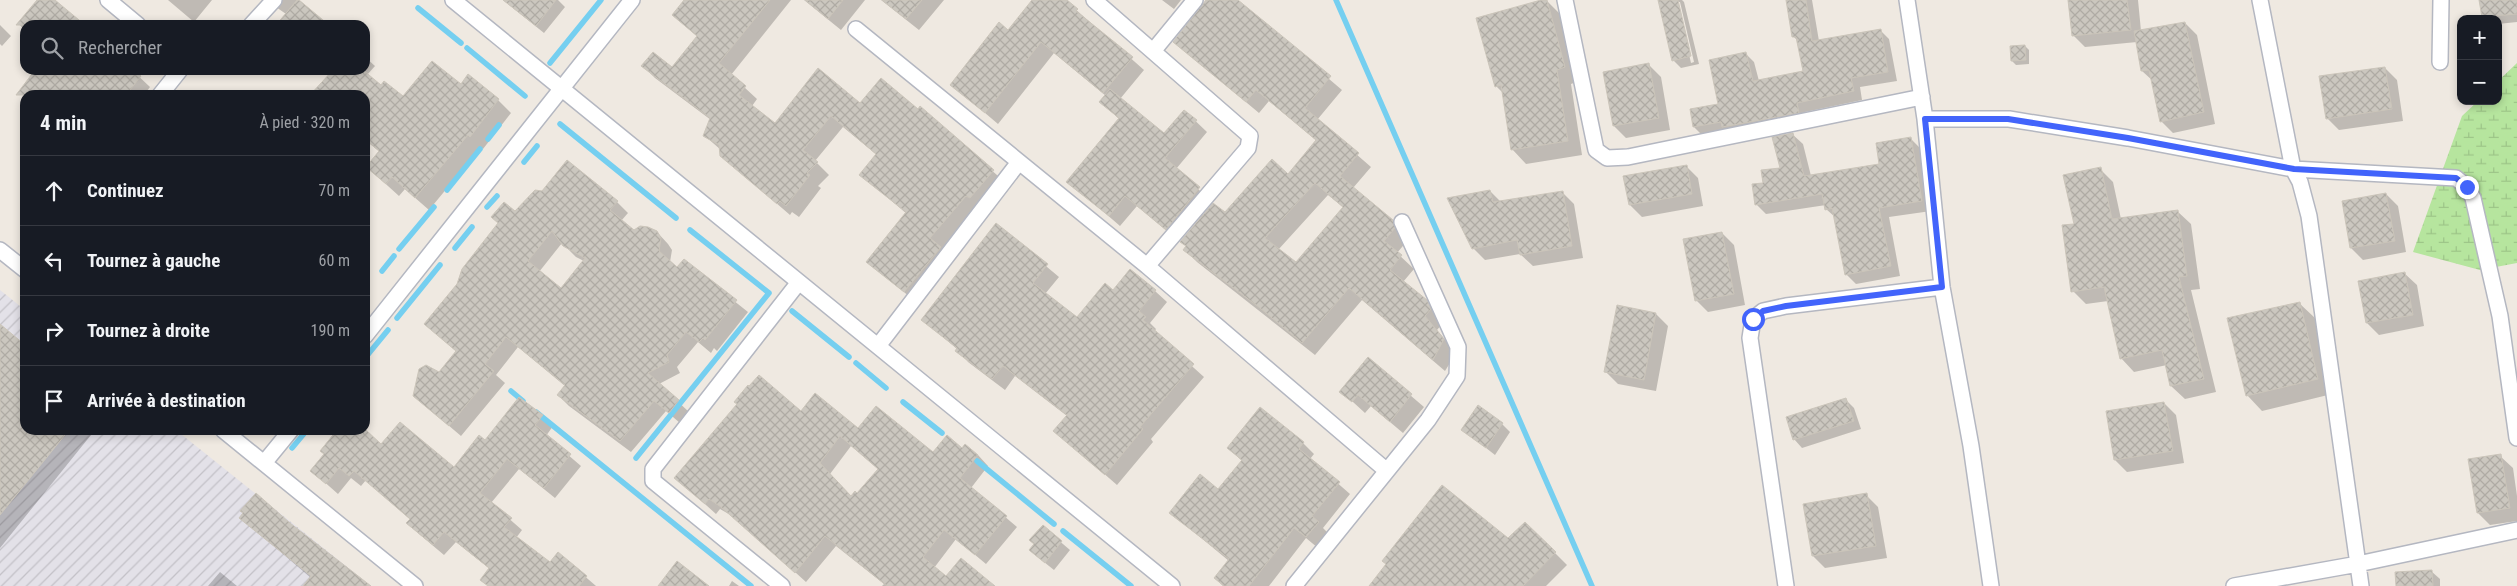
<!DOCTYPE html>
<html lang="fr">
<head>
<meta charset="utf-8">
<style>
  body { margin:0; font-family:"Roboto Condensed",sans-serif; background:#242831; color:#f1f3f6 }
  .controls { position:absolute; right:15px; top:15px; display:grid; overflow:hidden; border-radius:10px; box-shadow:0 2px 8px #0003 }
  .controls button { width:45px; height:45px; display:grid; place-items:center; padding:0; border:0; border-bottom:1px solid #363941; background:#171b24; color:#f1f3f6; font:25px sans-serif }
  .stop { position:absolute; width:15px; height:15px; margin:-11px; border:4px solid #4264fb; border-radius:50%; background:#fff }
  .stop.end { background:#4264fb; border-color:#fff; box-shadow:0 1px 5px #0008 }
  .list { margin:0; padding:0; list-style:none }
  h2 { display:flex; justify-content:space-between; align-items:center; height:65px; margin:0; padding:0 20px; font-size:21px }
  h2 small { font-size:16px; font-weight:400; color:#9ea1a6 }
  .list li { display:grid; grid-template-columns:32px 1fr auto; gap:15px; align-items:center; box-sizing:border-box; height:70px; padding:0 20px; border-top:1px solid #363941 }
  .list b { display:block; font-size:19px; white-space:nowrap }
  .list em { font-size:16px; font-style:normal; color:#9ea1a6 }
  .icon { flex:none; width:28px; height:28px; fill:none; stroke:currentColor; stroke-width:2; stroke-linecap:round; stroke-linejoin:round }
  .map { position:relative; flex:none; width:2517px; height:586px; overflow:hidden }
  .search { position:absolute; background:#171b24; box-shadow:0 2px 8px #0003; left:20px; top:20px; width:350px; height:55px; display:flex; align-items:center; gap:12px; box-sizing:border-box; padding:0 18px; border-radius:15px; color:#9ea1a6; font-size:19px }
  .panel { position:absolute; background:#171b24; box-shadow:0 2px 8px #0003; left:20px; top:90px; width:350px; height:345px; border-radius:15px }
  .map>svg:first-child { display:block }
  .industrial { fill:url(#industrial-furrows) }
  .wetland { fill:url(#wetland-marsh) }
  .shadow { fill:#0003; fill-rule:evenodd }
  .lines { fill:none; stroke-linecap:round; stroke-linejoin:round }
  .stream { stroke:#75cff0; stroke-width:5.5 }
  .building { fill:url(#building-cross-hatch); stroke:#cbc5ba; fill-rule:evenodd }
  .street-casing { stroke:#b4b7c1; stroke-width:18 }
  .street { stroke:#fff; stroke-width:15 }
  .route { stroke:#4264fb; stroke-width:6 }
</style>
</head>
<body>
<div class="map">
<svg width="2517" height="586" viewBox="0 0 2517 586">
  <defs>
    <pattern id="industrial-furrows" width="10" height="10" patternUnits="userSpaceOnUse" patternTransform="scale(1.25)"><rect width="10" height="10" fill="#e3e1e8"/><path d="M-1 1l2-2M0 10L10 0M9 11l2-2" fill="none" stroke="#c3c1c7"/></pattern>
    <pattern id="wetland-marsh" width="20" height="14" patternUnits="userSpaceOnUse" patternTransform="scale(1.25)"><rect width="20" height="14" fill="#b6e59e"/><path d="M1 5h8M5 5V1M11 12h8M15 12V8" fill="none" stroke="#9dc588"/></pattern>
    <pattern id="building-cross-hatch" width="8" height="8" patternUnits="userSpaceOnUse" patternTransform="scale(1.25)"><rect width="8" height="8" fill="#cbc7bf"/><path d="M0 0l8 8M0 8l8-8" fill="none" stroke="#afaba4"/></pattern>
  </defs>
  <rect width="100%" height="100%" fill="#efe9e1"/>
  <path class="industrial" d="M0 290 25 310V430H176L371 586H0Z"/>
  <path class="wetland" d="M2517 63V263L2480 270 2413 252 2462 116 2478 101H2498V81Z"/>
  <path class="shadow" d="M38 0H53L83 25H25V31L19 24Z
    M168 0H212L194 22Z
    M266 0H298L327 25H278L286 14Z
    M503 0H558L565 7 544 33Z
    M686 0H791L731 75 757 99 752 106 775 124 861 105 918 110 920 107 1006 183 917 303 868 262 907 214 861 175 877 155 843 127 815 161 829 175 818 186 821 188 799 217 792 212 790 215 721 155V150L705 136 711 120 655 78 643 66 672 69 698 37 673 15Z
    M804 0H865L841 30Z
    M881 0H944L919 30Z
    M1034 0H1065L1144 70 1120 99 1164 135 1185 111 1207 132 1176 169 1210 200 1178 240 1137 206 1120 226 1068 181 1119 119 1101 102 1106 96 1054 53 998 124 951 84 1009 32Z
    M1162 0H1181L1174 9Z
    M1208 0H1236L1342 90 1317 120 1371 167 1353 188 1405 234 1407 241 1397 253 1414 269 1403 282 1439 314 1443 323 1437 330 1456 353 1445 371 1362 300 1315 355 1197 262 1185 250 1225 213 1288 176 1317 141 1269 101 1259 113 1174 42ZM1328 195 1344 208 1297 264 1278 250Z
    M1546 0 1560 14 1579 81 1571 84 1582 155 1526 164 1512 149 1503 93 1496 86Z
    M1659 0H1682L1684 2 1699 64 1681 68 1673 60ZM1677 2H1680L1694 62 1691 63Z
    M1787 0H1812L1819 41 1880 30 1889 39 1897 81 1860 87 1862 100 1805 112 1807 121 1703 136 1694 127 1691 110 1719 105 1745 53 1754 62 1759 81 1805 72 1798 41 1793 36Z
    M2069 0H2138L2141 31 2185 23 2197 35 2215 124 2173 133 2161 121 2153 81 2142 71 2137 42 2085 47 2073 35Z
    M2481 0H2517V22L2498 24V19H2485Z
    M0 25 11 36 2 46 0 44Z
    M2025 46 2029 50V64L2016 65 2012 61Z
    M365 57 375 66 367 75 381 86 404 98 461 86 498 100 511 113 483 149 481 147 429 210 405 189 399 196 367 167 380 152 365 140V95H312L332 73 329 70H365Z
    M1649 65 1661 77 1670 130 1626 138 1614 126Z
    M2385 68 2397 80 2403 121 2339 130 2327 118Z
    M36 70H132L150 87 144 95H26Z
    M1792 134 1803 144 1811 176 1881 165 1911 139 1921 149 1931 211 1889 217 1900 276 1856 284 1846 274 1835 217 1826 209V205L1766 214 1756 204 1764 184 1781 169Z
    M1686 166 1698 178 1703 206 1642 217 1630 205Z
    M2100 169 2113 182 2121 219 2177 211 2191 224 2200 289 2191 290 2216 392 2185 399 2171 386 2167 365 2134 372 2121 358 2108 301 2086 304 2073 291 2075 225Z
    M1490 191 1501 202 1562 192 1574 204 1583 258 1533 266 1520 254 1485 260 1473 248Z
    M2386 194 2398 206 2406 252 2363 260 2351 248Z
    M617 202 628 213 621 221 634 231 657 232 668 244 672 250 670 262 678 269 684 261 748 312 717 351 714 348 711 353 698 342 677 367 680 373 659 384 689 412 680 423 666 411 631 452 569 406 558 395 565 386 518 347 496 375 505 383 461 436 414 396 439 374 457 352 425 324 516 213ZM562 243 576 257 584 261 561 290 539 272Z
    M997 225 1059 277 1045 294 1077 318 1113 291H1155L1167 302 1150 323 1156 329 1154 332 1204 377 1151 439 1153 442 1117 485 1055 431 1067 416 1015 376 1005 390 968 362 957 349 923 320Z
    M1722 233 1734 245 1745 305 1708 312 1696 300Z
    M2404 273 2417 285 2424 326 2379 335 2367 323Z
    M2299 303 2315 318 2332 394 2262 411 2247 395Z
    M1656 314 1668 326 1656 391 1618 384 1606 372Z
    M0 328 25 348V430H95L0 548Z
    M1368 359 1424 407 1403 433 1371 406 1365 413 1341 391Z
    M1846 400 1854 408 1861 429 1802 448 1794 439Z
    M2164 403 2176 415 2184 463 2127 472 2115 460 2107 412Z
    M801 413 934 454 963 449 978 455 988 466 971 488 1017 527 986 564 956 539 934 568 947 578 993 586H882L884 584 836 546 806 582 734 517 720 509 716 514 676 478ZM851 446 879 469 858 494 852 497 830 474Z
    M542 416 553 426 546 436 581 466 555 498 519 469 491 503 522 530 516 538 550 564 559 554 596 586H488L490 569 456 542 444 555 419 534 408 523 411 520 366 480 361 486 351 478 338 494 312 471 325 455 339 430H362L381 445 454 469 485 442Z
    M1502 424 1510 432 1495 455 1463 430Z
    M1303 443 1314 454 1310 459 1350 494 1323 528 1329 534 1318 548 1306 538 1269 586H1223L1215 578 1229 561 1171 513 1219 491 1242 461 1229 448Z
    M2500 456 2513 468 2517 496V521L2490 525 2478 513Z
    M1866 495 1878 507 1887 558 1825 568 1813 556Z
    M241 518 289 524 368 586H305L311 578Z
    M1525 523 1567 565 1546 586H1371L1509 540Z
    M1043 527 1070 550 1054 570 1039 558Z
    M2431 571 2440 579V586H2398Z
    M220 572 237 586H208Z
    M732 581 739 586H729Z"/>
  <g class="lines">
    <path class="stream" d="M1336 0 1592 586
      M418 8 461 43
      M467 48 525 96
      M550 63 601 0
      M560 124 676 218
      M488 139 499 125
      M524 162 537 146
      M447 190 480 149
      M487 207 497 196
      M455 248 472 227
      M399 249 434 207
      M382 271 394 256
      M792 311 849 357
      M397 318 440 265
      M365 358 388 330
      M856 363 886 388
      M511 391 523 401
      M903 402 942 433
      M536 412 751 586
      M292 448 307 430
      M636 458 769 293 690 230
      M977 461 1054 524
      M1063 531 1131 586"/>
  </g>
  <path class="building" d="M37 0H55L85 25H16Z
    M297 0H299L329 25H276Z
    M503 0H556L536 26Z
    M684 0H770L719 63 746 86 739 95 775 123 818 68 860 103 881 78 918 109 920 106 994 170 970 198 966 196 930 238 941 247 904 292 866 262 906 212 859 175 876 154 831 116 803 150 818 162 807 173 810 175 786 206 780 201 777 204 720 156 719 145 703 136 710 118 641 66 653 52 672 67 697 36 672 15Z
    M805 0H843L828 19Z
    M882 0H922L906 19Z
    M1032 0H1067L1078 9 1076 11 1133 57 1103 93 1041 42 985 113 950 85 999 22 1008 30Z
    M1206 0H1238L1331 76 1305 108 1359 153 1340 176 1393 220 1395 228 1384 241 1402 255 1390 270 1427 300 1431 309 1425 316 1444 339 1433 360 1349 288 1302 343 1260 308 1183 250 1186 246 1180 242 1213 203 1225 212 1272 159 1288 174 1316 140 1256 90 1246 102 1173 42ZM1315 183 1343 207 1296 262 1265 238Z
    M1541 0H1547L1565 67 1557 70 1568 141 1511 150 1501 85 1495 87 1476 18Z
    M1658 0H1678L1691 56 1672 61Z
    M1786 0H1806L1812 41 1881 29 1888 72 1851 78 1854 91 1797 103 1799 113 1722 127 1721 122 1693 127 1690 109 1718 104 1709 60 1746 52 1753 81 1803 71 1796 37H1792Z
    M2068 0H2127L2131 30 2072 36Z
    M2479 0H2517V14L2482 17Z
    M2185 22 2204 112 2160 122 2149 70 2141 71 2134 31Z
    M2025 45 2026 60 2011 61 2010 46Z
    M432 61 461 84 468 74 499 99 470 137 468 135 415 198 392 177 386 184 366 167 379 151 365 139V95H310L333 70H363L381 85 384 81 403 96Z
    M1649 63 1659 118 1613 126 1603 72Z
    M2385 67 2392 109 2326 119 2319 76Z
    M35 70H133L141 76 126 95H16Z
    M1110 89 1164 133 1184 110 1197 120 1165 158 1200 187 1166 230 1125 196 1109 216 1066 182 1119 118 1099 102Z
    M1793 133 1804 176 1879 164 1876 143 1911 137 1922 201 1879 208 1891 266 1845 275 1832 208 1825 210 1822 194 1755 205 1752 184 1763 183 1761 170 1780 168 1772 137Z
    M567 160 618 201 610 210 634 230 640 226 648 227 657 231 661 238 659 251 677 267 684 259 737 300 705 340 703 338 699 342 686 332 667 355 669 362 648 373 679 400 669 413 654 401 620 441 557 395 565 385 506 337 485 364 494 371 449 426 413 396 419 369 426 365 439 372 456 351 424 324 457 284 462 269 498 223 491 217 504 202 515 211 535 190 542 191ZM552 231 563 246 585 258 561 288 528 261Z
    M1687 165 1692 194 1629 205 1623 176Z
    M2101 167 2112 219 2178 210 2187 276 2179 277 2204 379 2170 386 2162 350 2120 359 2104 287 2071 292 2062 225 2074 224 2063 175Z
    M1490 190 1493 202 1563 191 1572 246 1520 255 1517 240 1472 249 1447 198Z
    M2386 193 2395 241 2350 248 2342 201Z
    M996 223 1048 264 1033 283 1077 317 1105 283 1113 290 1130 269 1156 290 1139 311 1146 317 1143 320 1194 364 1140 427 1143 429 1105 475 1053 431 1067 415 1003 366 992 379 955 351 957 348 921 320Z
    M1722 232 1734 294 1695 301 1683 239Z
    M2405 272 2413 315 2366 323 2358 281Z
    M2300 302 2318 379 2246 396 2227 318Z
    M1617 305 1656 313 1644 380 1604 372Z
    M0 324 25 345V430H69L0 515Z
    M1368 357 1412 394 1390 422 1358 395 1352 402 1339 392Z
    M759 375 801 411 815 393 858 428 876 406 933 452 947 435 962 448 965 444 978 455 960 478 1007 516 975 555 944 530 923 557 946 576 961 558 995 586H887L825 536 795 573 721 507 709 499 705 504 674 478 737 404 734 402 748 385 749 386ZM840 436 878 469 857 493 855 491 851 496 820 463Z
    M519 397 543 415 535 425 571 454 544 488 507 459 480 493 512 518 504 527 550 562 558 552 587 576 579 586H488L480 580 489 568 444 532 433 545 406 523 410 519 354 471 349 476 339 468 326 484 310 471 324 454 320 451 337 430H366L381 444 400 422 454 467 479 435 485 440Z
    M1846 398 1854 421 1793 440 1786 417Z
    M2164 402 2173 451 2114 460 2106 411Z
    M1478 405 1503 423 1486 448 1461 430Z
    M1260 407 1304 442 1299 449 1340 482 1312 516 1319 522 1306 537 1294 528 1249 586H1224L1214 578 1229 559 1169 513 1200 474 1218 489 1242 460 1227 448Z
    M2501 454 2510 508 2477 513 2468 459Z
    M1442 485 1508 538 1525 522 1556 552 1523 586H1369L1386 564 1382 561Z
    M256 493 290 523 371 586H303L311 576 239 518 243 513 240 511Z
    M1867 493 1876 546 1812 556 1803 504Z
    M1043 525 1062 541 1045 563 1029 550 1034 544 1029 540Z
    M677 561 709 586H658Z
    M2432 570 2433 586H2396L2395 572Z"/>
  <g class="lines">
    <g class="street-casing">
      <path id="street" d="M108 0 138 25
        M453 0 1172 586
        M1094 0 1250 136 1248 148 1147 266
        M1565 0 1596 150 1607 158 1628 157 1922 97
        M1907 0 1925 119 1942 287 1971 446 1991 586
        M2260 0 2293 169 2456 178 2467 187 2473 198 2500 316 2517 438
        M251 25 274 0
        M856 29 1147 266 1387 471
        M1154 50 1195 0
        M2440 62 2441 0
        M160 95 180 70
        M1925 119H2009L2128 138 2293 169 2300 182 2309 216 2361 586
        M0 250 25 270
        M365 336 632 0
        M878 346 1019 162
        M223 430 415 586
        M264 463 291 430
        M782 586 653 481V469L799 282
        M1294 586 1428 420 1457 376 1458 347 1402 222
        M1786 586 1750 338 1753 319 1763 311 1786 306 1942 287
        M2234 586 2358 564 2517 530"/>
    </g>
    <use href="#street" class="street"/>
  </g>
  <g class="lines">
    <path class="route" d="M1753 319 1763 311 1786 306 1942 287 1925 119H2008L2128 138 2294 169 2456 178 2467 187"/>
  </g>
</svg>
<div class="controls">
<button>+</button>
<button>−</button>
</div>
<div class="stop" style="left:1753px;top:319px"></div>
<div class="stop end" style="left:2467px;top:187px"></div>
<div class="search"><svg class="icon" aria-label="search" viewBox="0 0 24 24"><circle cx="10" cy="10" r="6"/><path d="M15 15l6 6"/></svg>Rechercher</div>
<section class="panel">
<h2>4 min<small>À pied · 320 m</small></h2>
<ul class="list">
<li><svg class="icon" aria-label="ahead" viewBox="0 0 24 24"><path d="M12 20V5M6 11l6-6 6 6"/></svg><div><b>Continuez</b></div><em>70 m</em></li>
<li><svg class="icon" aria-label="left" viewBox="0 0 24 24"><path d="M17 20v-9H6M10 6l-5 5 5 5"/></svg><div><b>Tournez à gauche</b></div><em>60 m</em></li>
<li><svg class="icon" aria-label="right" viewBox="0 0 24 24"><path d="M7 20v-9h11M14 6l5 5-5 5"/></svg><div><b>Tournez à droite</b></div><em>190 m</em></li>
<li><svg class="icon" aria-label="arrive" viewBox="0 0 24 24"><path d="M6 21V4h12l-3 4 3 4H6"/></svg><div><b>Arrivée à destination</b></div></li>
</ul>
</section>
</div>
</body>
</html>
